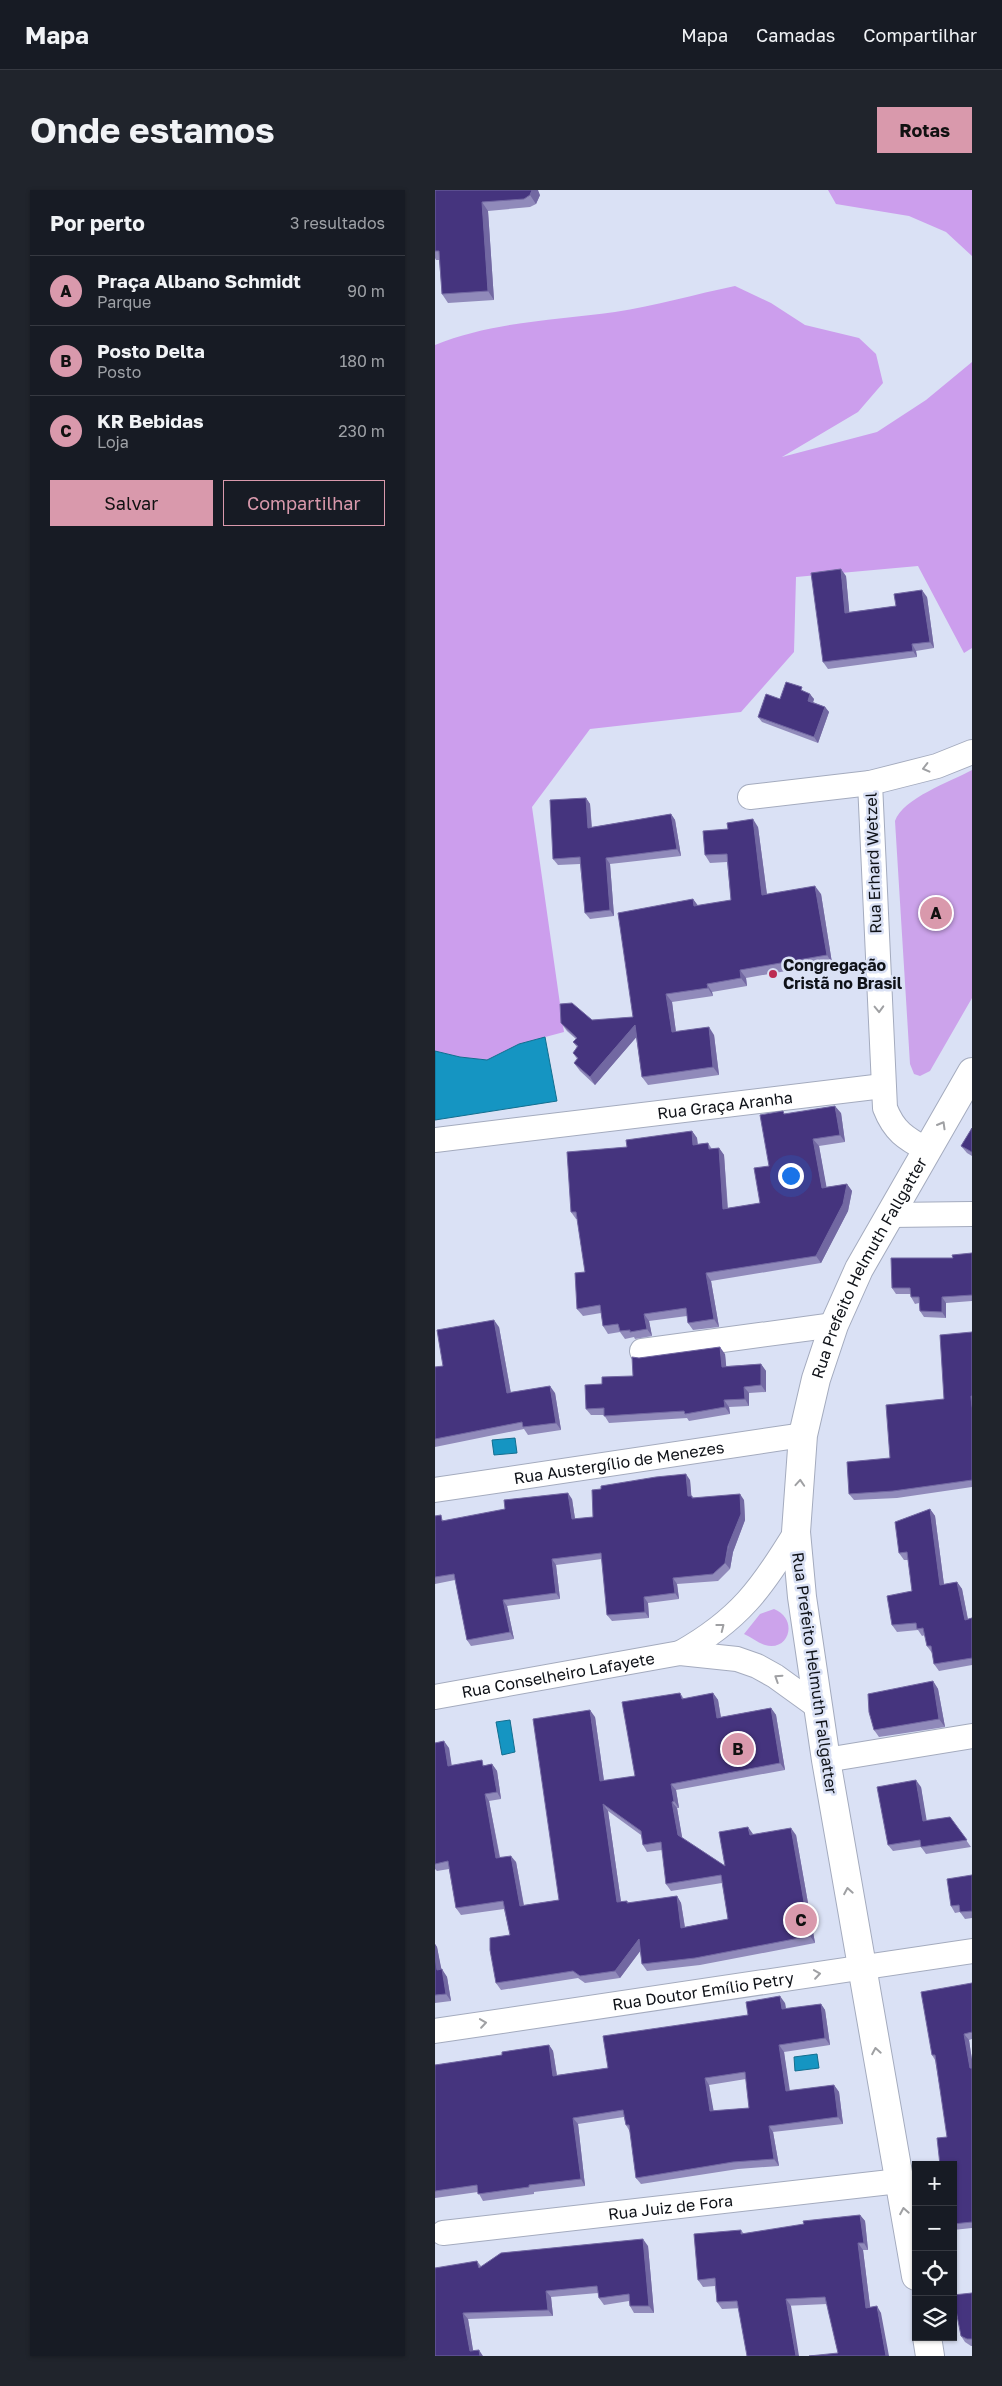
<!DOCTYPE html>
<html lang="pt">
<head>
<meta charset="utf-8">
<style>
  body { margin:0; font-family:"Golos Text",sans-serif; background:#20242c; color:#f1f3f6 }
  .controls { position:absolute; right:15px; bottom:15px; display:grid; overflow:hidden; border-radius:0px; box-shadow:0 1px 4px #0004 }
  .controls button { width:45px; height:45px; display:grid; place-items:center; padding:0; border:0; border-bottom:1px solid #363941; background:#171b24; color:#f1f3f6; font:25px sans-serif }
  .you { position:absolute; left:355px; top:985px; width:18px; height:18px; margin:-12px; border:4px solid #fff; border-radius:50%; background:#1a73e8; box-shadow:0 0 0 8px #1a73e833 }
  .badge { display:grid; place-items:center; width:32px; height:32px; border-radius:50%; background:#d999ac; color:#111; font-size:16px; font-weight:700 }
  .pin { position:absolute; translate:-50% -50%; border:2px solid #fff; box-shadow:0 1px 5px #0006 }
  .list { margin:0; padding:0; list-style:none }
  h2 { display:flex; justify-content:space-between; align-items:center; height:65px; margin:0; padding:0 20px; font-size:21px }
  h2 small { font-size:16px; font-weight:400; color:#9ea1a6 }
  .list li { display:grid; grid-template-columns:32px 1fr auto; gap:15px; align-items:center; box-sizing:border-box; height:70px; padding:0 20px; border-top:1px solid #363941 }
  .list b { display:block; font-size:19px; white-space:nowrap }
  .list p { margin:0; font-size:16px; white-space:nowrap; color:#9ea1a6 }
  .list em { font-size:16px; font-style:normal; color:#9ea1a6 }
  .actions { display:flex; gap:10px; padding:15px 20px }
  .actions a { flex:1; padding:11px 0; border:1px solid #d999ac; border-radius:0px; text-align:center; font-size:18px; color:#d999ac }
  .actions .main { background:#d999ac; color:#111 }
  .icon { flex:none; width:28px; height:28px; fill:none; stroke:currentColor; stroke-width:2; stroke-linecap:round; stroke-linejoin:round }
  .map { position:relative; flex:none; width:537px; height:2166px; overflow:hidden; border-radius:0px }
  header { display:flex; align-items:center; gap:30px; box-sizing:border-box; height:70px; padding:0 25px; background:#171b24; border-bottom:1px solid #363941 }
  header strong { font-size:24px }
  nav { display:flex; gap:28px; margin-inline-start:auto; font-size:18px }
  .intro { display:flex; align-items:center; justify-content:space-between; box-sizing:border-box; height:120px; padding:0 30px }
  h1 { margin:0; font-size:35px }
  .button { padding:12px 22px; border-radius:0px; background:#d999ac; color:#111; font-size:18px; font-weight:700 }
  main { display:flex; gap:30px; padding:0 30px }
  aside { flex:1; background:#171b24; border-radius:0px; box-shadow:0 1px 4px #0004 }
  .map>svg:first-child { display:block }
  .green { fill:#cca3eb }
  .forest { fill:#cc9eed }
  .water { fill:#1595c2; stroke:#136e8f }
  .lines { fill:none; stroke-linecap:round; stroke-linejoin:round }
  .minor-casing { stroke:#a4abbe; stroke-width:26 }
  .major-casing { stroke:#a4abbe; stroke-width:30 }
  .minor { stroke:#fff; stroke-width:24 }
  .major { stroke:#fff; stroke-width:28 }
  .wall { fill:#908aba; fill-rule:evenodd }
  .shaded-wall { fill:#7268a2 }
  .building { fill:#45347e; stroke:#7268a2; fill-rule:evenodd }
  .oneway { stroke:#9fa0a3 }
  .poi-dot { fill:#bc2c52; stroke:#dae1f5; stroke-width:2 }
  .labels { text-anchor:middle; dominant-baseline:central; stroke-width:5; stroke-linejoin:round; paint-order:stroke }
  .street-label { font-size:16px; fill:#0f1218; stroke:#dae1f5 }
  .poi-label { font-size:16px; font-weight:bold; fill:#0f1218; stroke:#dae1f5; text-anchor:start }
</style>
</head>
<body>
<header>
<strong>Mapa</strong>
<nav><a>Mapa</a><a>Camadas</a><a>Compartilhar</a></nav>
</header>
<div class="intro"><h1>Onde estamos</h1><a class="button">Rotas</a></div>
<main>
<aside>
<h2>Por perto<small>3 resultados</small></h2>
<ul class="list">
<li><span class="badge">A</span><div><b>Praça Albano Schmidt</b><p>Parque</p></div><em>90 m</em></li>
<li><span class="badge">B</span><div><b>Posto Delta</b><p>Posto</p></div><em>180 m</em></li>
<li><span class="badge">C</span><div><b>KR Bebidas</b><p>Loja</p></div><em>230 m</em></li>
</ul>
<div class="actions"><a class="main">Salvar</a><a>Compartilhar</a></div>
</aside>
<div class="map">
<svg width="537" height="2166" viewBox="0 0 537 2166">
  <rect width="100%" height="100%" fill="#dae1f5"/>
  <path class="green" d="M537 580V808L495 881 485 886 479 884 475 874 460 631C468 608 515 592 537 580Z
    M339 1419C364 1429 354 1462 330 1455 323 1453 316 1447 309 1444L325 1424Z"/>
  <path class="forest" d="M393 0H537V66L511 42 474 26 401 14Z
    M300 96 336 113 370 135 424 148 441 164 448 193 423 222 347 267 442 242 491 210 537 172V458L529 463 483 376 361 387 359 462 306 522 155 539 97 617 129 842 84 854 52 870 25 867 0 861V155C57 132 120 130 180 122 220 116 261 104 300 96Z"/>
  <path class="water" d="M110 847 122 911 0 930V861L25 867 52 870 84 854Z
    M80 1248 82 1263 59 1265 57 1250Z
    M75 1530 80 1562 67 1565 61 1532Z
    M382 1864 384 1878 360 1881 359 1867Z"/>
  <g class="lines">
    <g class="minor-casing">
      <g id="minor">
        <path d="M315 607 435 593"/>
        <path id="s1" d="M0 950 448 896"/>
        <path d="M492 960C470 948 459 941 450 918L435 593 502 576 537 562"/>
        <path d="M455 1025 537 1024"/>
        <path d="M207 1161 399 1135"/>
        <path id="s2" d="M0 1300 368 1245"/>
        <path d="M245 1463C304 1430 327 1398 361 1342"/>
        <path id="s3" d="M0 1507 245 1463 302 1469 322 1476 340 1486 383 1517"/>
        <path d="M391 1570 537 1546"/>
        <path id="s4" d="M0 1841 537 1761"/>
        <path id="s5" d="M8 2043 464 1991"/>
      </g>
    </g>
    <g class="major-casing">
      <g id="major">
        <path id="s6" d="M481 2086 391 1570 367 1407 361 1342 368 1245 381 1189 399 1135 424 1079 537 882"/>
        <path d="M492 2147 495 2166"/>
      </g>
    </g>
    <use href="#minor" class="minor"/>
    <use href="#major" class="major"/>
  </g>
  <path class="wall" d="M0 0 105 5 101 14 95 17 53 21 59 110 13 113 7 104 4 70H1L0 68Z
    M411 386 414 422 461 416 492 407 499 458 481 461 482 467 393 479 388 472Z
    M370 502 379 509 378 512 390 517 394 522 383 553 327 532 323 527 345 509Z
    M151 608 155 614 157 637 236 624 240 630 246 666 175 674 179 726 155 729 150 723 145 674 123 675 118 669Z
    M323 637 332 704H386L397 773 311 788 312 796 277 802 278 806 237 812 241 842 279 845 284 885 213 895 207 887 201 847 160 895 145 881 139 873 142 869 138 863 142 857 138 852 141 849 132 841 126 833 198 827 258 709 263 716 296 710 292 672 275 673 270 665Z
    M406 923 410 952 384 956 391 997 412 994 417 1001 413 1021 386 1073 276 1091 284 1137 258 1140 253 1133 252 1126 214 1131 217 1146 200 1149 199 1147 190 1149 185 1142 173 1144 168 1136 166 1123 148 1126 142 1119 150 1082 142 1029H141L136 1022 192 957 257 941 262 948 263 954 273 953 277 959 284 958 289 965 293 1018 325 1013 334 976 350 924Z
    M537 938V966L532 963 526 956Z
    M537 1063V1111L511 1113V1128L489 1127 485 1121 484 1113 480 1114 476 1107V1104H461L457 1098 518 1068Z
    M64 1137 76 1203H120L126 1240 93 1245 89 1239 0 1257V1177L8 1176Z
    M537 1142V1297L462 1308 419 1310 414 1304 455 1268 509 1209Z
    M290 1164 291 1176 326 1174 331 1181V1202L314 1203V1216L294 1217 295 1224 254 1231 252 1228 174 1233 169 1225H156L151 1219 167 1194 198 1186 204 1168Z
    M255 1290 256 1306 259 1308 309 1310 310 1330 298 1362 295 1379 283 1391 242 1394 244 1409 213 1413 214 1428 177 1431 172 1425 167 1369 121 1375 125 1409 72 1416 79 1449 36 1456 32 1450 20 1390 0 1394V1326L10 1331 137 1309 140 1329 158 1327Z
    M495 1319 500 1326 509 1395 522 1392 527 1399 533 1429 537 1428V1475L504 1481 499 1474 497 1463 492 1456 490 1445 487 1446 483 1440 462 1442 457 1435 477 1401 473 1370H469L464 1363Z
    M498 1491 503 1499 510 1537 444 1547 439 1540Z
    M245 1503 249 1509 278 1503 283 1510 286 1527 336 1518 341 1525 350 1580 241 1600 244 1618H242L247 1648 290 1676 318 1644 361 1645 380 1753 265 1775 212 1781 207 1774 205 1761 185 1788 150 1793 143 1788 66 1800 61 1793 75 1745 69 1719 26 1725 21 1718 14 1679 2 1681 0 1679V1553L14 1558 16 1575H51L57 1574 62 1581 66 1609 54 1611 65 1667 81 1672 89 1715 124 1710 160 1527 169 1591 200 1586ZM173 1621 206 1645 208 1655 212 1662 227 1660 231 1694 236 1701 287 1693 293 1729 250 1737 246 1713 242 1706 194 1713 192 1711 186 1712Z
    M486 1597 491 1631 515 1627 536 1657 491 1664 486 1657 458 1661 453 1655Z
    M537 1685V1728L530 1729 525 1722 520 1723 516 1716Z
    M0 1754 2 1757 6 1779 12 1787 16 1811 0 1813Z
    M537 1793V1849L534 1850 537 1870V2038L518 2040V1975L500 1870 497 1865Z
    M350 1813 351 1819 386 1814 390 1820 395 1855 349 1862 354 1901 399 1895 404 1902 408 1934 338 1942 344 1976 303 1979 206 1994 201 1988 195 1942 191 1935 189 1927 143 1934 150 1996 99 2002V2004L48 2011 43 2002 0 2008V1875L67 1865 114 1855 118 1861 122 1885 173 1878 313 1825ZM311 1889 314 1918 278 1921 274 1895Z
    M425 2025 430 2031 433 2060H428L435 2117 446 2123 403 2163 392 2114 287 2119 282 2112 280 2096 268 2097 263 2090 306 2040 309 2044Z
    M213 2056 219 2123H199L195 2116 194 2111 169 2115 164 2108 163 2103 116 2107 118 2126 33 2129 38 2161 0 2166 42 2071 46 2076Z
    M537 2103V2156H536L530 2152 526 2146Z"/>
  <path class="shaded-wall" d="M97 0H103L105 5 101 14 95 5Z
    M47 12 53 21 59 110 53 101Z
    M406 379 411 386 415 429 410 423Z
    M487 400 492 407 499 458 495 452Z
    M477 454 481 461 482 467 478 461Z
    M375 504 379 509 377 516 373 511Z
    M390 517 394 522 383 553 379 547Z
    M151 608 155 614 157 644 153 638Z
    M236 624 240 630 246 666 242 659Z
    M318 629 323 637 333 713 327 705Z
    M171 668 175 674 179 726 175 720Z
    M380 696 386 704 397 773 392 765Z
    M258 709 264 717 259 716Z
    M305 780 311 788 312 796 306 788Z
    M272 794 277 802 278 806 273 798Z
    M231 804 237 812 242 850 237 842Z
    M200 835 205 843 160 895 155 887Z
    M274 837 279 845 284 885 278 877Z
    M400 916 406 923 410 952 405 945Z
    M257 941 262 948 263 962 258 955Z
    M378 949 384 956 393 1005 387 998Z
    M284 958 289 965 293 1026 288 1019Z
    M412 994 417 1001 413 1021 386 1073 381 1066Z
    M271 1083 276 1091 284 1137 279 1129Z
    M507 1107 511 1113V1128L507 1122Z
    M209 1124 214 1131 217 1146 212 1139Z
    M59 1130 64 1137 77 1210 72 1203Z
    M285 1157 290 1164 292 1184 287 1177Z
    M326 1174 331 1181V1202L326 1195Z
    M115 1196 120 1203 126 1240 121 1233Z
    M309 1197 314 1203V1216L310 1209Z
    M289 1210 294 1217 295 1224 290 1217Z
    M251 1284 255 1290 257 1312 253 1306Z
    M133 1303 137 1309 141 1335 137 1329Z
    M305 1304 309 1310 310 1330 298 1362 295 1379 290 1373Z
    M495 1319 500 1326 510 1402 505 1395Z
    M117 1369 121 1375 125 1409 121 1403Z
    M238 1388 242 1394 244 1409 240 1403Z
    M522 1392 527 1399 534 1436 530 1430Z
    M209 1407 213 1413 214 1428 210 1422Z
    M68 1410 72 1416 79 1449 75 1442Z
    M498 1491 503 1499 510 1537 504 1529Z
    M278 1503 283 1510 287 1535 282 1528Z
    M336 1518 341 1525 350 1580 345 1573Z
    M155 1520 160 1527 170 1598 165 1591Z
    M9 1551 14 1558 18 1583 13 1576Z
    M57 1574 62 1581 66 1609 62 1602Z
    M481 1590 486 1597 493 1638 488 1631Z
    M236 1594 241 1600 244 1618 239 1611Z
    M50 1604 54 1611 66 1675 61 1668Z
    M237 1612 242 1618 248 1652 243 1645Z
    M168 1614 173 1621 187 1719 182 1712Z
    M313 1637 318 1644 320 1652 315 1645Z
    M356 1638 361 1645 380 1753 375 1746Z
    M76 1666 81 1672 90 1723 85 1716Z
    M242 1706 246 1713 251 1745 246 1738Z
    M204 1749 209 1756 185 1788 180 1781Z
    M0 1754 2 1757 8 1787 2 1780 0 1767Z
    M7 1779 12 1787 16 1811 11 1804Z
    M345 1806 350 1813 352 1826 347 1819Z
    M386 1814 390 1820 395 1855 390 1848Z
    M529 1844 534 1850 537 1870V1881L535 1878Z
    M114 1855 118 1861 123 1893 118 1886Z
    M344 1855 349 1862 356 1908 351 1901Z
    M270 1888 274 1895 280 1928 275 1921Z
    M399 1895 404 1902 408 1934 403 1927Z
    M138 1928 143 1934 150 1996 146 1989Z
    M334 1936 338 1942 344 1976 339 1969Z
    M425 2025 430 2031 433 2060 429 2053Z
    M208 2049 213 2056 219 2123 214 2116Z
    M423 2053 428 2060 436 2124 431 2118Z
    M111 2101 116 2107 118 2126 113 2120Z
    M351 2109 356 2116 364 2166H361Z
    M442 2116 446 2123 454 2166H451Z
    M28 2123 33 2129 39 2166 35 2161Z
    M44 2160 48 2166H45Z"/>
  <path class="building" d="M0 0H97L95 5 89 9 47 12 53 101 7 104 4 61H0Z
    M406 379 410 423 461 416 459 404 487 400 495 452 477 454 478 461 388 472 376 383Z
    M351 492 367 497 366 500 375 504 373 511 390 517 379 547 323 527 331 504 345 509Z
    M151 608 153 638 236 624 242 659 171 668 175 720 150 723 145 667 118 669 115 610Z
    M318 629 327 705 380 696 392 765 305 780 306 788 272 794 273 798 231 804 237 842 274 837 278 877 207 887 200 835 155 887 139 873 143 868 138 863 143 856 138 852 142 848 126 833 125 814 137 813 157 830 198 827 183 723 258 709 259 716 296 710 292 664 270 665 268 641 293 639 292 633Z
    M400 916 405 945 378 949 387 998 412 994 408 1014 381 1066 271 1083 279 1129 253 1133 251 1118 209 1124 212 1139 195 1142V1140L185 1141 183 1134 168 1136 165 1115 142 1119 140 1083 150 1082 141 1022H136L132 962 192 957 191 950 257 941 258 955 273 953 274 959 284 958 288 1019 325 1013 319 978 334 976 325 925 348 921 349 924Z
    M537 938V962L526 956Z
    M537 1063V1105L507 1107V1122L485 1121 484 1107H476L475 1098H457L456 1068H518L517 1065Z
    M59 1130 72 1203 115 1196 121 1233 88 1237 87 1232 0 1249V1177L8 1176 2 1140Z
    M537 1142V1206H536L537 1218V1290L458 1301 414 1304 412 1272 455 1268 451 1215 509 1209 505 1145Z
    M285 1157 287 1177 326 1174V1195L309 1197 310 1209 289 1210 290 1217 250 1224 249 1221 169 1226V1218L151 1219 150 1195 167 1194V1187L198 1186 197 1167 204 1168Z
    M251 1284 253 1306H257V1308L305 1304 306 1324 293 1356 290 1373 278 1384 238 1388 240 1403 209 1407 210 1422 172 1425 166 1363 117 1369 121 1403 68 1410 75 1442 32 1450 19 1384 0 1387V1326L6 1325 7 1331 70 1319 69 1310 133 1303 137 1329 158 1327 157 1300 166 1299V1296L221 1287Z
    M495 1319 505 1395 522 1392 530 1430 537 1428V1468L499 1474 496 1456H492L488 1438 482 1439 481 1433 457 1435 452 1406 477 1401 472 1362 464 1363 460 1332Z
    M498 1491 504 1529 439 1540 434 1522 433 1504Z
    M245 1503 247 1509 278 1503 282 1528 336 1518 345 1573 236 1594 239 1611 237 1612 243 1645 290 1676 284 1642 313 1637 315 1645 356 1638 375 1746 260 1768 207 1774 204 1749 180 1781 145 1786 138 1781 61 1793 55 1760V1748L75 1745 68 1711 21 1718 13 1671 0 1674V1553L9 1551 13 1576 47 1570 48 1576 57 1574 62 1602 50 1604 61 1668 76 1666 85 1716 124 1710 98 1529 155 1520 165 1591 200 1586 187 1512ZM168 1614 206 1641 208 1655 226 1652 231 1694 286 1685 293 1729 246 1738 242 1706 192 1713V1711L182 1712Z
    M481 1590 488 1631 515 1627 532 1650 486 1657 485 1650 453 1655 442 1597Z
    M537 1685V1721L525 1722 524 1715 516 1716 512 1689Z
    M0 1767 2 1780 7 1779 11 1804 0 1805Z
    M537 1793V1842L529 1844 535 1878H537V2032L518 2034V1975H505L502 1948 512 1947 500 1865H497L486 1802Z
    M345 1806 347 1819 386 1814 390 1848 344 1855 351 1901 399 1895 403 1927 334 1936 339 1969 298 1972 201 1988 194 1935H191L188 1920 138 1928 146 1989 94 1995V1997L43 2004 42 1995 0 2001V1875L67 1865V1862L114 1855 118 1886 173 1878 168 1846 313 1825 311 1812ZM310 1882 314 1918 275 1921 270 1888Z
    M425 2025 429 2053H423L431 2118 442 2116 451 2166H374L403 2163 390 2107 351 2109 361 2166H312L302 2111 282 2112 280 2088 263 2090 259 2044 306 2040V2044L369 2034 368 2031Z
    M208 2049 214 2116H195L194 2104 164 2108 162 2096 111 2101 113 2120 28 2123 35 2161 44 2160 45 2166H0V2078L42 2071 44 2078 66 2063Z
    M537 2103V2149H532L526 2146 518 2105Z"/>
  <defs><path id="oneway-chevron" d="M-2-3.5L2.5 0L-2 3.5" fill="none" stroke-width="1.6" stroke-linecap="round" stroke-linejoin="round" transform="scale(1.25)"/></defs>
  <g class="oneway">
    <use href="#oneway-chevron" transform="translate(491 578) rotate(166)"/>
    <use href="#oneway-chevron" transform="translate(444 819) rotate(88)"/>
    <use href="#oneway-chevron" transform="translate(507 935) rotate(-60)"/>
    <use href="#oneway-chevron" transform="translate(365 1293) rotate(-86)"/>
    <use href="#oneway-chevron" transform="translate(286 1437) rotate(-38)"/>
    <use href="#oneway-chevron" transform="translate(343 1488) rotate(-147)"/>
    <use href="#oneway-chevron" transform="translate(413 1701) rotate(-100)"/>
    <use href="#oneway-chevron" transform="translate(382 1784) rotate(-8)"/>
    <use href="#oneway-chevron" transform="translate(48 1833) rotate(-8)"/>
    <use href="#oneway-chevron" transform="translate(441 1861) rotate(-100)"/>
    <use href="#oneway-chevron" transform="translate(469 2021) rotate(-100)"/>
  </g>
  <circle class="poi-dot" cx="338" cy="784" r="5"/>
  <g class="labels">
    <g class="street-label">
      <text transform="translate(438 673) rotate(-92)">Rua Erhard Wetzel</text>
      <text stroke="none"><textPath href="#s1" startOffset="292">Rua Graça Aranha</textPath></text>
      <text stroke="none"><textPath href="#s6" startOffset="1032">Rua Prefeito Helmuth Fallgatter</textPath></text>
      <text stroke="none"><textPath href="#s2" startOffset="186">Rua Austergílio de Menezes</textPath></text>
      <text transform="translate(380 1483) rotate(82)">Rua Prefeito Helmuth Fallgatter</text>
      <text stroke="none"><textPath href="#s3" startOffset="125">Rua Conselheiro Lafayete</textPath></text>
      <text stroke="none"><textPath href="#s4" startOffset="271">Rua Doutor Emílio Petry</textPath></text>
      <text stroke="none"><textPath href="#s5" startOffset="229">Rua Juiz de Fora</textPath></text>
    </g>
    <g class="poi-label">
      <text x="348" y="775">Congregação<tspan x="348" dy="18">Cristã no Brasil</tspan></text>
    </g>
  </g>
</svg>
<div class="controls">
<button>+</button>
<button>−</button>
<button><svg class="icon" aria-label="locate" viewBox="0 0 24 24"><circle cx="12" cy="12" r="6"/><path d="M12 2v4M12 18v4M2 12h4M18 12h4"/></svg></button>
<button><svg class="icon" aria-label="layers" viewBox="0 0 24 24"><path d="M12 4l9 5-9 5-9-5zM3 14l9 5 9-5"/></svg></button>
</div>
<div class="you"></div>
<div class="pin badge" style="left:501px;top:723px">A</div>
<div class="pin badge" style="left:303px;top:1559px">B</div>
<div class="pin badge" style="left:366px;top:1730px">C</div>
</div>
</main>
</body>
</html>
